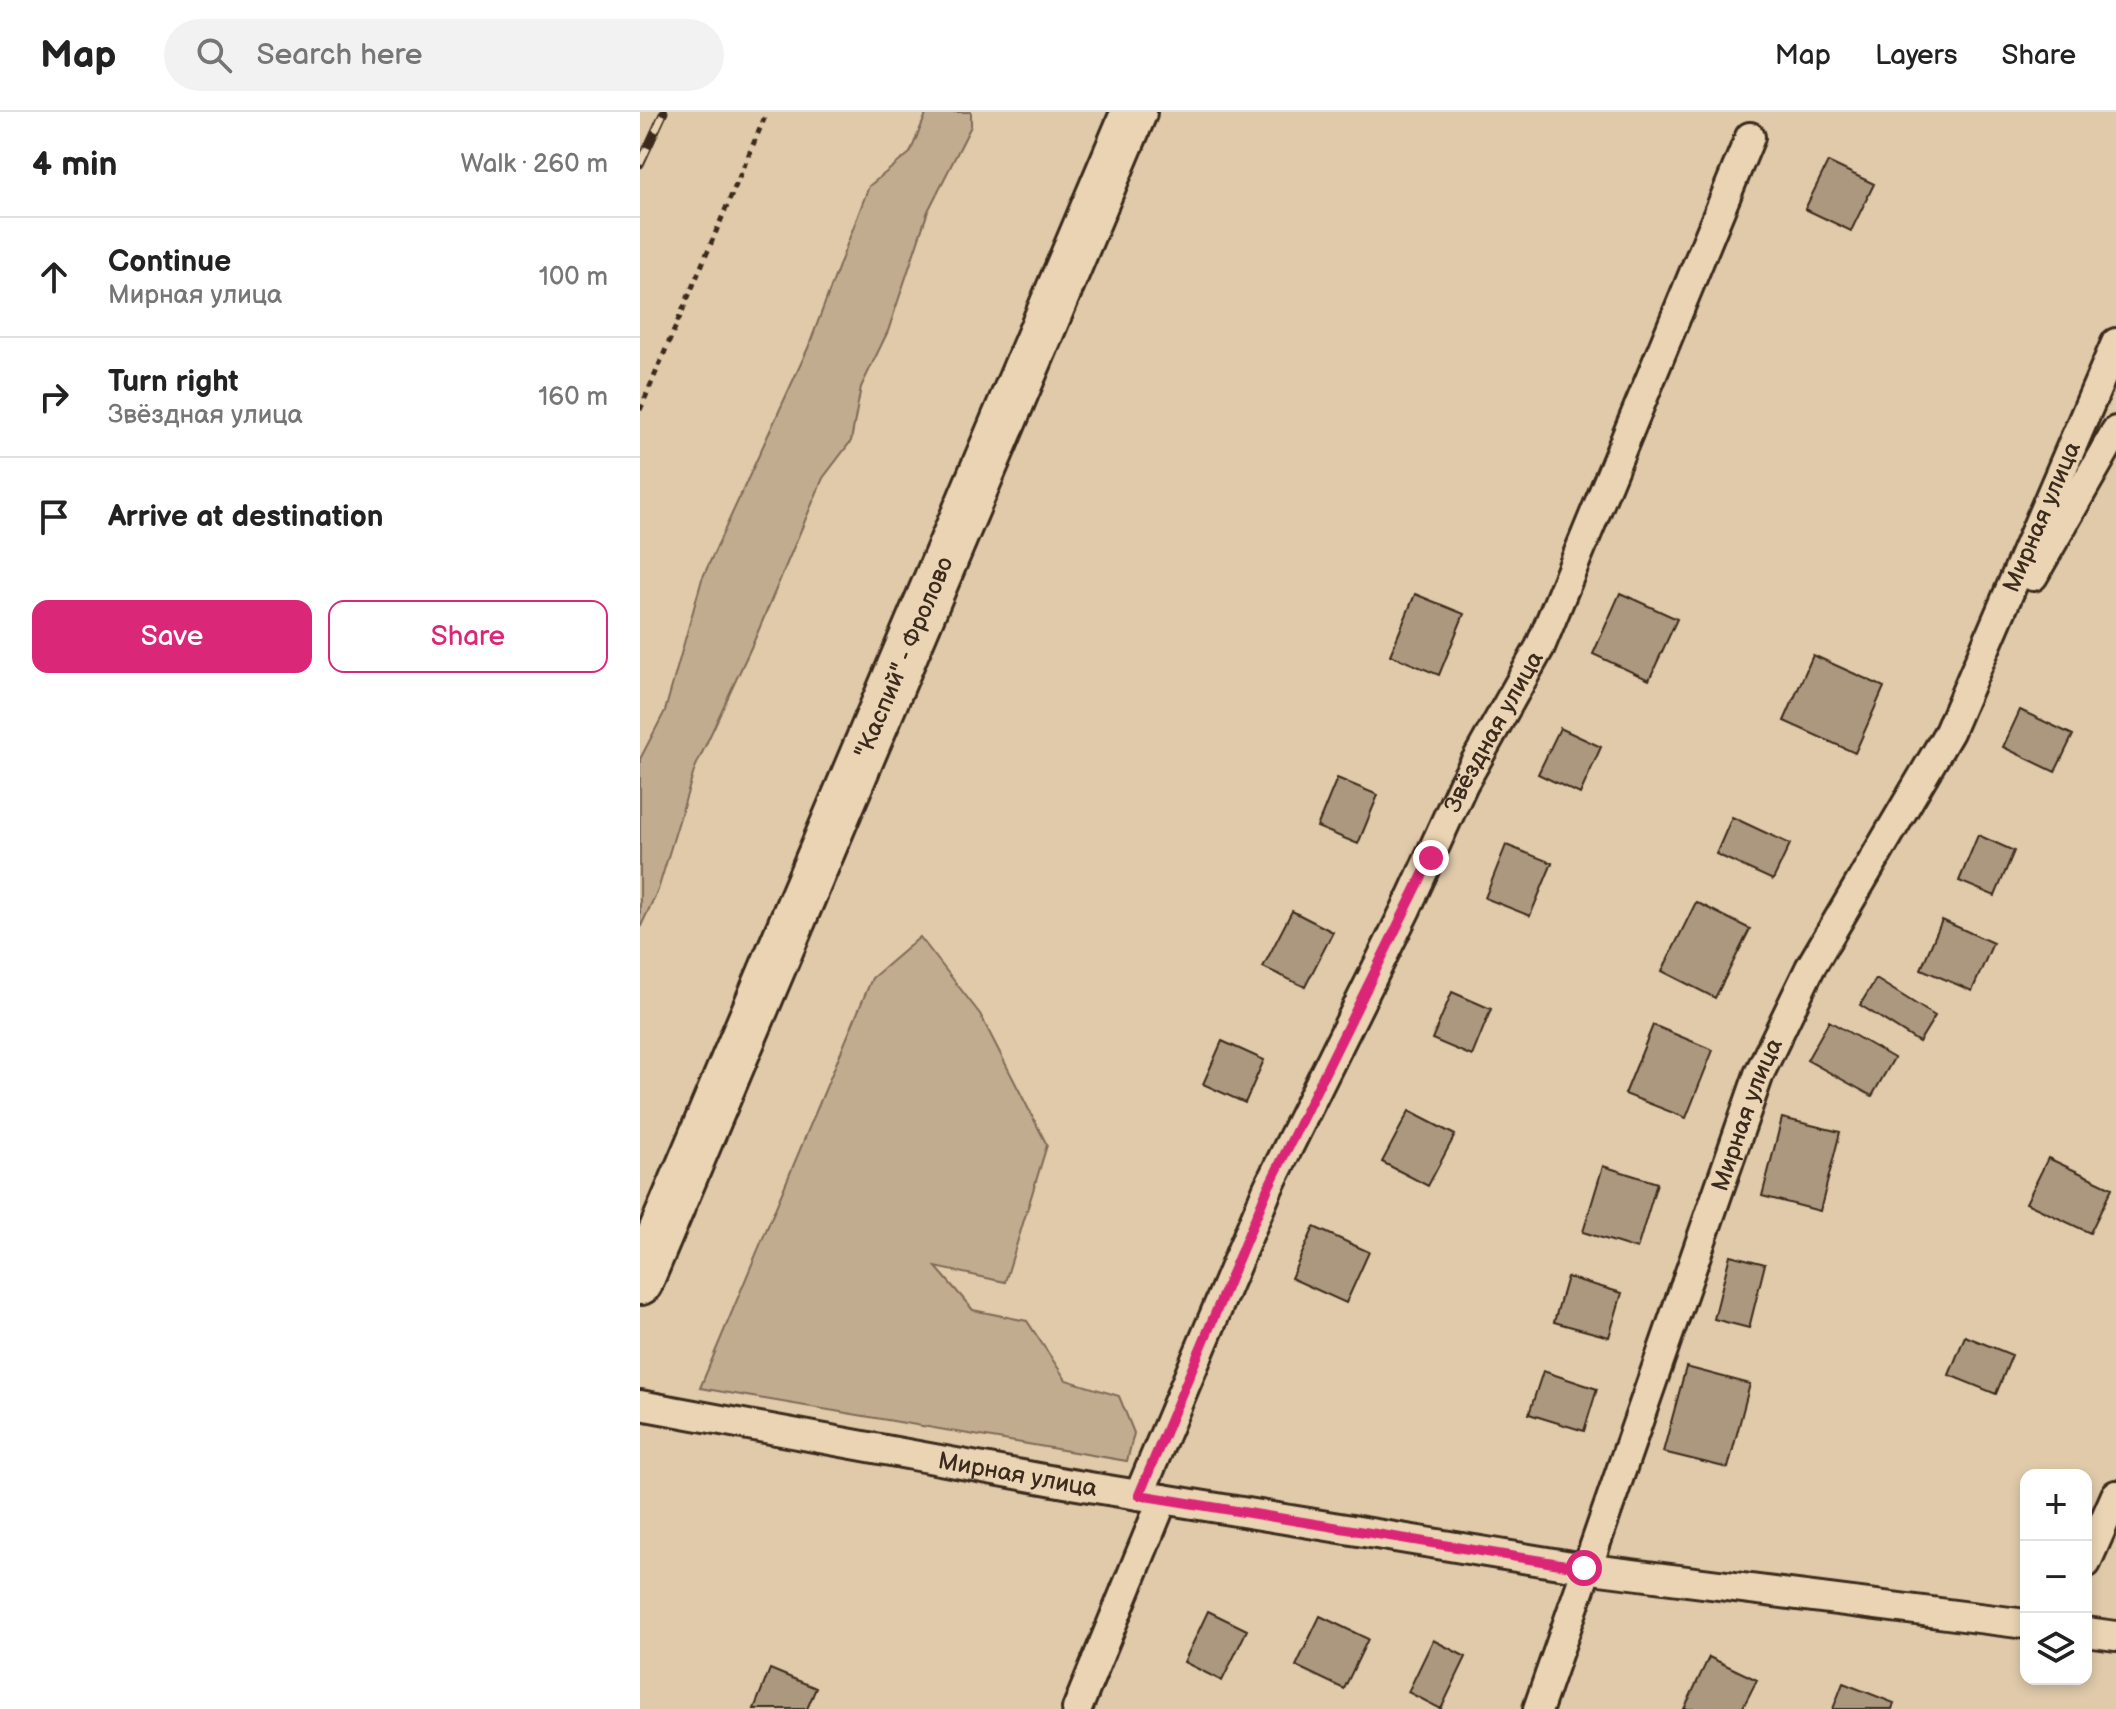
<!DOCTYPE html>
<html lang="en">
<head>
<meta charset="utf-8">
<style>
  body { margin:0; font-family:"Balsamiq Sans",sans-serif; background:#f2f2f2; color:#222 }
  .controls { position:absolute; right:24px; bottom:24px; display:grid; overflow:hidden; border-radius:16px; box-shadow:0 4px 12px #0003 }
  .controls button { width:72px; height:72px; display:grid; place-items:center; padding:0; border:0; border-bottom:2px solid #e0e0e0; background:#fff; color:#222; font:40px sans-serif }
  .stop { position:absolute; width:24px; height:24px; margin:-18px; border:6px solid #db2777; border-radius:50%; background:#fff }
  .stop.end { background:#db2777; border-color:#fff; box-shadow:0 2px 8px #0008 }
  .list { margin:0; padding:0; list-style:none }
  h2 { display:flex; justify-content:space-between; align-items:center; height:104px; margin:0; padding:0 32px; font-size:34px }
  h2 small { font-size:26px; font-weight:400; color:#767676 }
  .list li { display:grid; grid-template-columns:52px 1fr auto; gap:24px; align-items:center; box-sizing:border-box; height:120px; padding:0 32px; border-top:2px solid #e0e0e0 }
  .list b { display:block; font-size:30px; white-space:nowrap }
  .list p { margin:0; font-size:26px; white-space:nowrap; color:#767676 }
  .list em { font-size:26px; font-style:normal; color:#767676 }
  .actions { display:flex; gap:16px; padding:24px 32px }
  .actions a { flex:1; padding:18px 0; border:2px solid #db2777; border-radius:16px; text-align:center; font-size:28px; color:#db2777 }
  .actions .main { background:#db2777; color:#fff }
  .icon { flex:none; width:44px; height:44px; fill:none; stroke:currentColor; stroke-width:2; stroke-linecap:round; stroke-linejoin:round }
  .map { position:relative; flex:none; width:1476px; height:1597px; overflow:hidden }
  header { display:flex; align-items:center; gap:48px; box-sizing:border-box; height:112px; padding:0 40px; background:#fff; border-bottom:2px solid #e0e0e0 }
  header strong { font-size:38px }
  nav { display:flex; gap:44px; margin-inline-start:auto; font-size:28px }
  .search { width:560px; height:72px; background:#f2f2f2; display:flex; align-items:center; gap:20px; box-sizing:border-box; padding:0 28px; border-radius:44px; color:#767676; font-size:30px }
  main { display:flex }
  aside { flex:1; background:#fff }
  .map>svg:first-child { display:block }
  .green { fill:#c1ac90; stroke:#7e6b57; stroke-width:2 }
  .building { fill:#ac987e; stroke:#3b2a1e; stroke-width:2 }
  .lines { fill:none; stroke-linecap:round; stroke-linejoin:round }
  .minor-casing { stroke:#3b2a1e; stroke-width:34 }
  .primary-casing { stroke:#3b2a1e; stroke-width:50 }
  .path { stroke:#3b2a1e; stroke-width:5; stroke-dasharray:6 6; stroke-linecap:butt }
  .minor { stroke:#ead4b3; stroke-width:28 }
  .primary { stroke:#ead4b3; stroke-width:44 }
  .rail-casing { stroke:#3b2a1e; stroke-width:9 }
  .rail { stroke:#ead4b3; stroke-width:6; stroke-dasharray:18; stroke-linecap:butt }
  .route { stroke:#db2777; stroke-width:10 }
  .labels { text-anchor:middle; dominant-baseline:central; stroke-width:6; stroke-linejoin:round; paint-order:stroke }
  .street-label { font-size:24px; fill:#3b2a1e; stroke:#ead4b3 }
</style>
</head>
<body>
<header>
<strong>Map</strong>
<div class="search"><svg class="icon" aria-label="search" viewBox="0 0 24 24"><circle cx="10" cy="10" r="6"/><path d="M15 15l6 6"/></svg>Search here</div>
<nav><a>Map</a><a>Layers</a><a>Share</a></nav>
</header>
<main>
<aside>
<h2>4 min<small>Walk · 260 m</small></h2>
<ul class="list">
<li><svg class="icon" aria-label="ahead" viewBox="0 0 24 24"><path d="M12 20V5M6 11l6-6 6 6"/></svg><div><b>Continue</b><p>Мирная улица</p></div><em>100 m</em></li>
<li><svg class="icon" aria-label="right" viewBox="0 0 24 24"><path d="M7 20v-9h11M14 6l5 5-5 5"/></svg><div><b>Turn right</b><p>Звёздная улица</p></div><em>160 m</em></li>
<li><svg class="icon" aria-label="arrive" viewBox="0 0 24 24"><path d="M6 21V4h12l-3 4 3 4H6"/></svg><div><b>Arrive at destination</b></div></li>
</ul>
<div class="actions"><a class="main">Save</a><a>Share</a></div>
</aside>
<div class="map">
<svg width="1476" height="1597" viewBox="0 0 1476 1597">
  <rect width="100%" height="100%" fill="#e0caaa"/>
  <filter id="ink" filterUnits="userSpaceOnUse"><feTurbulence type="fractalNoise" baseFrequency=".0125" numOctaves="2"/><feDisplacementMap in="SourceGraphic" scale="16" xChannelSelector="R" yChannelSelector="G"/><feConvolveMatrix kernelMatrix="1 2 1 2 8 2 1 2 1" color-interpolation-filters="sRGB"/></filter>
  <g filter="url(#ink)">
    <path class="green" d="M287 0H331V14L288 99 248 219 221 275 211 329 183 366 114 529 55 656 18 778 0 816V647L25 599 62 467 168 236 229 74 270 41Z
      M280 825 340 902 407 1033 365 1170 296 1155 333 1198 387 1209 426 1268 479 1284 494 1321 487 1349 60 1276 232 866Z"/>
    <path class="building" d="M1188 50 1234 72 1211 119 1165 97Z
      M980 481 1037 507 1009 568 953 542Z
      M775 482 824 502 799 563 750 543Z
      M1173 543 1244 575 1215 641 1144 609Z
      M1380 598 1433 623 1415 660 1363 635Z
      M920 616 961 635 940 682 898 662Z
      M697 666 738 683 718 732 677 715Z
      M1092 705 1150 732 1133 768 1076 742Z
      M1338 723 1374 739 1355 784 1319 769Z
      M866 733 912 751 890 804 845 786Z
      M1056 790 1110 817 1075 886 1022 859Z
      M652 799 693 820 665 875 623 855Z
      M1302 808 1353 831 1332 879 1281 857Z
      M1236 867 1295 904 1279 930 1220 893Z
      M812 880 851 897 832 944 792 927Z
      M1189 909 1254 946 1232 984 1167 948Z
      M1013 913 1073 938 1046 1006 985 982Z
      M582 929 624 948 605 991 563 972Z
      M769 999 815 1023 788 1074 742 1050Z
      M1142 1006 1200 1020 1180 1099 1122 1084Z
      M1408 1046 1472 1076 1450 1121 1386 1091Z
      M963 1054 1017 1071 997 1137 943 1120Z
      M674 1115 729 1140 706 1191 651 1166Z
      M1090 1143 1125 1152 1109 1216 1074 1207Z
      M927 1165 982 1181 969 1225 914 1210Z
      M1325 1224 1372 1243 1356 1282 1309 1263Z
      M1046 1255 1110 1272 1088 1356 1023 1340Z
      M903 1259 957 1277 944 1319 889 1302Z
      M568 1499 607 1518 582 1569 544 1550Z
      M680 1504 728 1527 704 1577 656 1554Z
      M793 1528 826 1545 801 1597 768 1580Z
      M1069 1545 1117 1568 1102 1597H1044Z
      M130 1557 176 1576 167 1597H114Z
      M1203 1571 1254 1591 1252 1597H1193Z"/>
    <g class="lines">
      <g class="minor-casing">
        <g id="minor">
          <path d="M1393 464 1476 319"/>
          <path id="s1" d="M0 1293 425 1371 944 1456 1386 1512"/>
          <path id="s2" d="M499 1383 628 1076 766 797 823 672 900 535 1110 25"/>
          <path d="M1446 1451 1476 1383"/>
          <path d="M1446 1520 1476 1524"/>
          <path d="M437 1597 523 1387"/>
          <path id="s3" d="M898 1597 1119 962 1170 856 1309 620 1476 231"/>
        </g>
      </g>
      <g class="primary-casing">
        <g id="primary">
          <path id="s4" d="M0 1170 494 0"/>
        </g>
      </g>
      <path class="path" d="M0 298 127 0"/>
      <use href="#minor" class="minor"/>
      <use href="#primary" class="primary"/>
      <g class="rail-casing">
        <path id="rail" d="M0 52 24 0"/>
      </g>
      <use href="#rail" class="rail"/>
    </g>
  </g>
  <g class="lines" filter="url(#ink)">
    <path class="route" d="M791 746 628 1076 499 1383 944 1456"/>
  </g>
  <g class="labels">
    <g class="street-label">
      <text stroke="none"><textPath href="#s3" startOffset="1298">Мирная улица</textPath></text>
      <text stroke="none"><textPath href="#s4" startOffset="678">"Каспий" - Фролово</textPath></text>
      <text stroke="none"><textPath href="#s2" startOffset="842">Звёздная улица</textPath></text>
      <text stroke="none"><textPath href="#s3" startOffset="630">Мирная улица</textPath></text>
      <text stroke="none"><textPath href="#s1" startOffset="384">Мирная улица</textPath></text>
    </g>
  </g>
</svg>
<div class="controls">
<button>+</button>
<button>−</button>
<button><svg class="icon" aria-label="layers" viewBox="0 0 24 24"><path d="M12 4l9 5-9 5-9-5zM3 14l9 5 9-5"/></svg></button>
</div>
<div class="stop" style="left:944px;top:1456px"></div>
<div class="stop end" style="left:791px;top:746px"></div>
</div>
</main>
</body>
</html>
